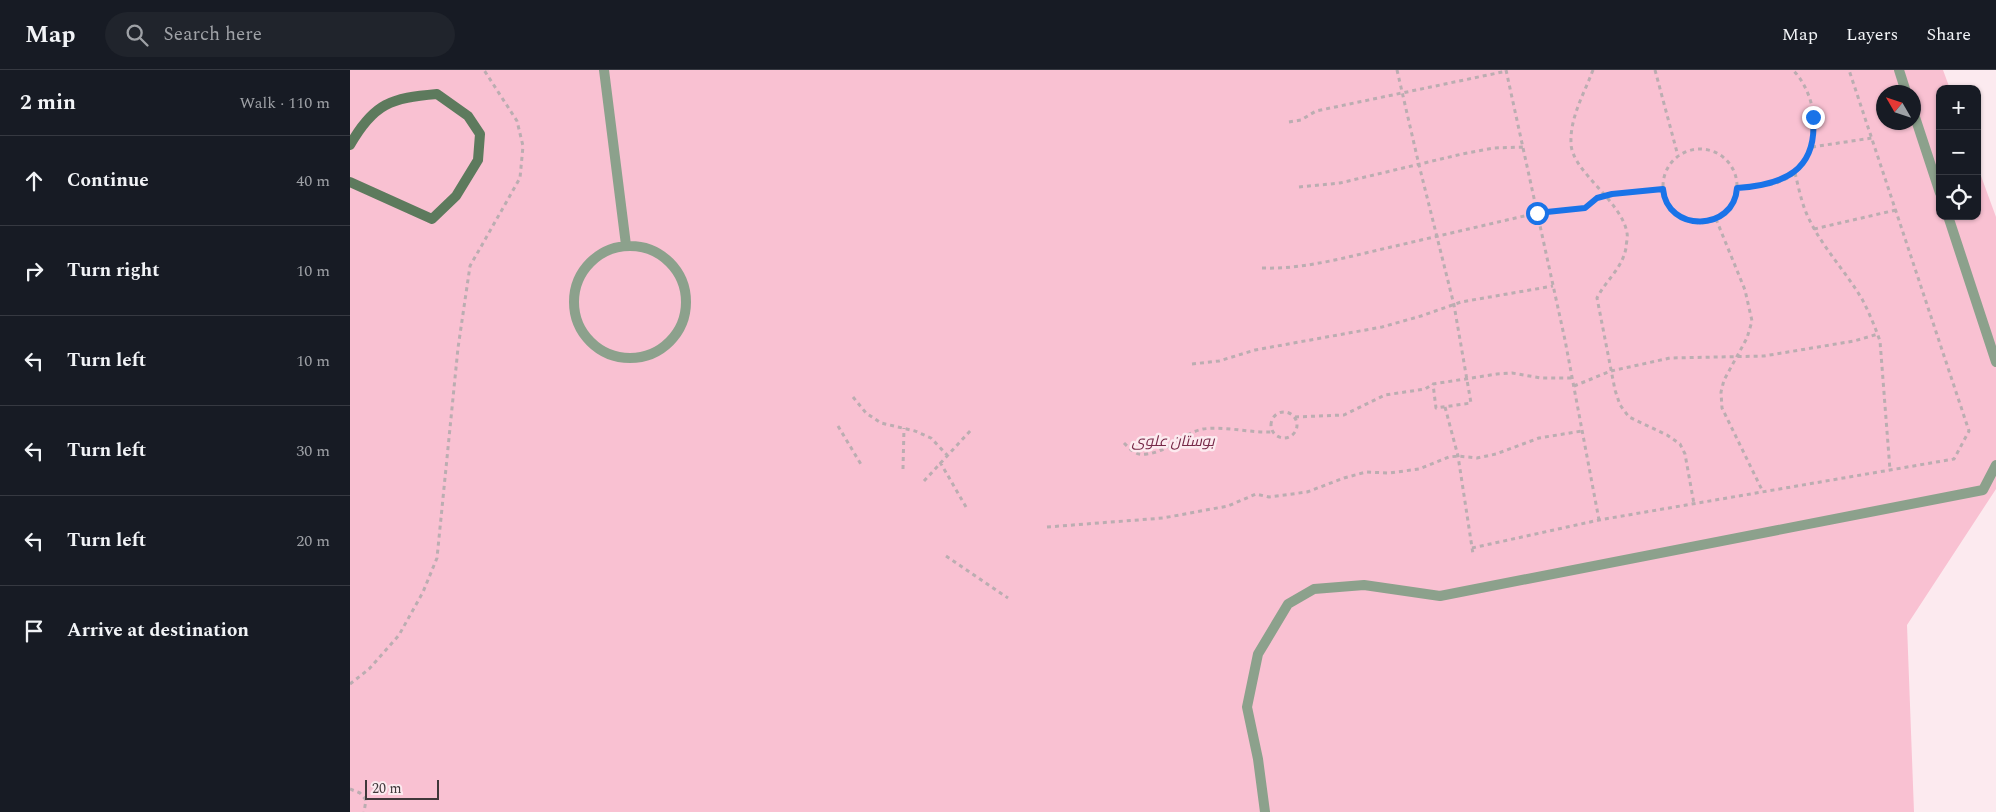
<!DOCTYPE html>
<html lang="en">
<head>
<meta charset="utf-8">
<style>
  body { margin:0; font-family:Spectral,Cairo,serif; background:#20242c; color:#f1f3f6 }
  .controls { position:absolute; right:15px; top:15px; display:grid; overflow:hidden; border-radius:10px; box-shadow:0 1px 4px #0004 }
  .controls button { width:45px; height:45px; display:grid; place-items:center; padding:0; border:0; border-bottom:1px solid #363941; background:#171b24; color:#f1f3f6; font:25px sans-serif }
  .compass { position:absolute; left:1526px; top:15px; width:45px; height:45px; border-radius:50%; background:#171b24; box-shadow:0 1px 4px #0004; rotate:309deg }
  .scale { position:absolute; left:15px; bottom:12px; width:74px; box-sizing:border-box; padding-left:5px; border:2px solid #3f383a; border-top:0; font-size:14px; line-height:18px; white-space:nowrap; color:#3f383a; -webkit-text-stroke:4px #fceaef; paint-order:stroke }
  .stop { position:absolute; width:15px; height:15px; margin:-11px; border:4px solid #1a73e8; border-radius:50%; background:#fff }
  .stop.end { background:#1a73e8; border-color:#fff; box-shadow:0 1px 5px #0008 }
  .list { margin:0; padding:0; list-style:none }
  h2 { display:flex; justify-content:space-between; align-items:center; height:65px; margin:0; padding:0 20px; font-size:21px }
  h2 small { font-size:16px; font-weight:400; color:#9ea1a6 }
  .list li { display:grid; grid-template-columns:32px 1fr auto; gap:15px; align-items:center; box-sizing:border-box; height:90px; padding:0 20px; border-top:1px solid #363941 }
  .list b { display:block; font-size:19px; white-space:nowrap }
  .list em { font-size:16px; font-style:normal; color:#9ea1a6 }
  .icon { flex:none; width:28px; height:28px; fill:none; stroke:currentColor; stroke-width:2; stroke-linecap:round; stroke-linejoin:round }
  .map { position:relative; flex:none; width:1646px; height:742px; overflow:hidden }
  header { display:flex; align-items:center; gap:30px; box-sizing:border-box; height:70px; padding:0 25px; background:#171b24; border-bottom:1px solid #363941 }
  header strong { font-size:24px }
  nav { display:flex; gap:28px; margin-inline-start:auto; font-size:18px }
  .search { width:350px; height:45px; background:#20242c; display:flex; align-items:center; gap:12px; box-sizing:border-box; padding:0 18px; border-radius:28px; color:#9ea1a6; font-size:19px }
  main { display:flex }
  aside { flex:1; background:#171b24 }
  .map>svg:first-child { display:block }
  .green { fill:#f9c1d2; fill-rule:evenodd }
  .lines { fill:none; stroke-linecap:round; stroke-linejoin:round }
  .path { stroke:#bbadb1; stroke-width:3; stroke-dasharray:4 4; stroke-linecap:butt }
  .service { stroke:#8ca18c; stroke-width:10 }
  .pedestrian { stroke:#8ca18c; stroke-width:10 }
  .secondary { stroke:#5d7a5d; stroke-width:10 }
  .route { stroke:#1a73e8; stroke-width:6 }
  .labels { text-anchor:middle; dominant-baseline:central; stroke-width:5; stroke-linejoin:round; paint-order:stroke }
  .park-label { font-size:15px; font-style:italic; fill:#762847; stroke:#fceaef }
</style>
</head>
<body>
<header>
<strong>Map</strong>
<div class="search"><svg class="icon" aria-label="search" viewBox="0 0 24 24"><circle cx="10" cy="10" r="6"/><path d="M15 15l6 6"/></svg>Search here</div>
<nav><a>Map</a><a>Layers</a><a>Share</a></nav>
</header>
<main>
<aside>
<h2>2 min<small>Walk · 110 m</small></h2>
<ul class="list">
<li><svg class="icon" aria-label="ahead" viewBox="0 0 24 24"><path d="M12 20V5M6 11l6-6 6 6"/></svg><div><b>Continue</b></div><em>40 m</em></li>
<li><svg class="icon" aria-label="right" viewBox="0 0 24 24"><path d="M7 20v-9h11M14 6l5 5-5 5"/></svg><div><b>Turn right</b></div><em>10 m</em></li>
<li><svg class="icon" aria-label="left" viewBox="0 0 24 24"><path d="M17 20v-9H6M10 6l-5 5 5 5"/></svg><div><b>Turn left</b></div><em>10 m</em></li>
<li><svg class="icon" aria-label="left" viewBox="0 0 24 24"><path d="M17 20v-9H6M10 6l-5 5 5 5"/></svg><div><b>Turn left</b></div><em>30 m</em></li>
<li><svg class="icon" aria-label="left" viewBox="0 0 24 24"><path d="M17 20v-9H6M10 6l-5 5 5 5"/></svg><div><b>Turn left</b></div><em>20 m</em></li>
<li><svg class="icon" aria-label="arrive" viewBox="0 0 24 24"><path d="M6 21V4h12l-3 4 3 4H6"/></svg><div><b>Arrive at destination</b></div></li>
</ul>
</aside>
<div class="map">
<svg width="1646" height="742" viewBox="0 0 1646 742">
  <rect width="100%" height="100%" fill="#fceaef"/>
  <path class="green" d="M0 0H1593L1600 19H1590V146H1627V95L1646 147V419L1557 555 1564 742H0ZM1534 22H1564V52H1534Z"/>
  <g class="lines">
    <path class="path" d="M1047 0 1069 95 1104 235 1121 333 1086 338 1083 314
      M1156 0 1215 270 1249 450
      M1243 0C1234 24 1220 47 1221 73 1221 101 1272 131 1277 163 1278 167 1276 174 1276 178 1272 199 1256 210 1247 228L1265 320 1270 335 1279 347 1317 365 1330 374 1335 384 1344 434
      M1305 0 1328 86
      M939 52 951 50 966 41 1157 1
      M1462 77 1522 68
      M1313 116a37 37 0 1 1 74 0a37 37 0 1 1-74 0Z
      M1445 103C1449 119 1452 136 1460 151 1474 179 1496 202 1512 229 1519 242 1525 257 1530 271L1540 400
      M949 117 990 113 1112 84 1144 78 1173 77
      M1387 118C1406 117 1431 116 1446 102 1473 76 1468 26 1443 0
      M1366 149 1395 220 1402 251 1397 268 1374 310 1371 322 1372 338 1413 422
      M1464 159 1546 140
      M912 198C940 199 967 194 994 188L1187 143 1235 137 1247 128 1262 124 1313 119
      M842 294 869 291 905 280 1032 257 1071 246 1111 232 1203 216
      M1224 316 1261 301 1320 288 1414 286 1504 271 1528 264
      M503 327 516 343 531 353 565 361 581 368 597 385
      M1095 337 1108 386 1123 484
      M921 355a13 13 0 1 1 26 0a13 13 0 1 1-26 0Z
      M945 347 994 345 1035 325 1075 319 1083 314 1147 304 1162 303 1191 308H1222
      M488 356 512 396
      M774 373C781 380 786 386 797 384 818 382 833 363 853 359 876 356 900 363 923 362
      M590 392 616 437
      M553 399 554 358
      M574 411 621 360
      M697 457 813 448 878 436 906 424 919 427 957 422 994 408 1016 402 1039 403 1069 399 1099 387 1108 386 1127 388 1146 384 1189 368 1232 361
      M1122 478 1249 450 1604 389 1619 361 1499 0
      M596 486 658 528
      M0 614 19 599 49 565 73 522 87 488 108 278 120 196 170 108 173 76 167 51 134 0
      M0 719 10 723 16 730 14 742"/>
    <path class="service" d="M1549 0 1556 22
      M1564 44 1590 123
      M1598 146 1646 292
      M915 742 908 689 897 637 908 584 938 534 964 519 1014 515 1090 526 1633 420 1646 395"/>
    <path class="pedestrian" d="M254 0 276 175
      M224 232a56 56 0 1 1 112 0a56 56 0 1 1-112 0Z"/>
    <path class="secondary" d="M0 75C24 33 41 28 87 24L118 46 130 64 128 90 106 126 82 149 0 112"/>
  </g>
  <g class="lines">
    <path class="route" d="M1187 143 1235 138 1247 128 1262 124 1313 119C1317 163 1384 162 1387 118 1433 115 1468 101 1463 47"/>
  </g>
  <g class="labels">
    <g class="park-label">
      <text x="823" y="371">بوستان علوی</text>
    </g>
  </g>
</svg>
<div class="controls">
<button>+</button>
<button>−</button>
<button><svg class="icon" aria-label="locate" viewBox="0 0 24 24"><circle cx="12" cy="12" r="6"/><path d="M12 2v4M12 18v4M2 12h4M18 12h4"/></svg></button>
</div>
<svg class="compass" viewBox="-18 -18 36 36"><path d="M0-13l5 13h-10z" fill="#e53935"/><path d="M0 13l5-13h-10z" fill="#9ea1a6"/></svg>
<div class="scale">20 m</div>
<div class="stop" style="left:1187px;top:143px"></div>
<div class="stop end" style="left:1463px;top:47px"></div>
</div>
</main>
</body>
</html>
